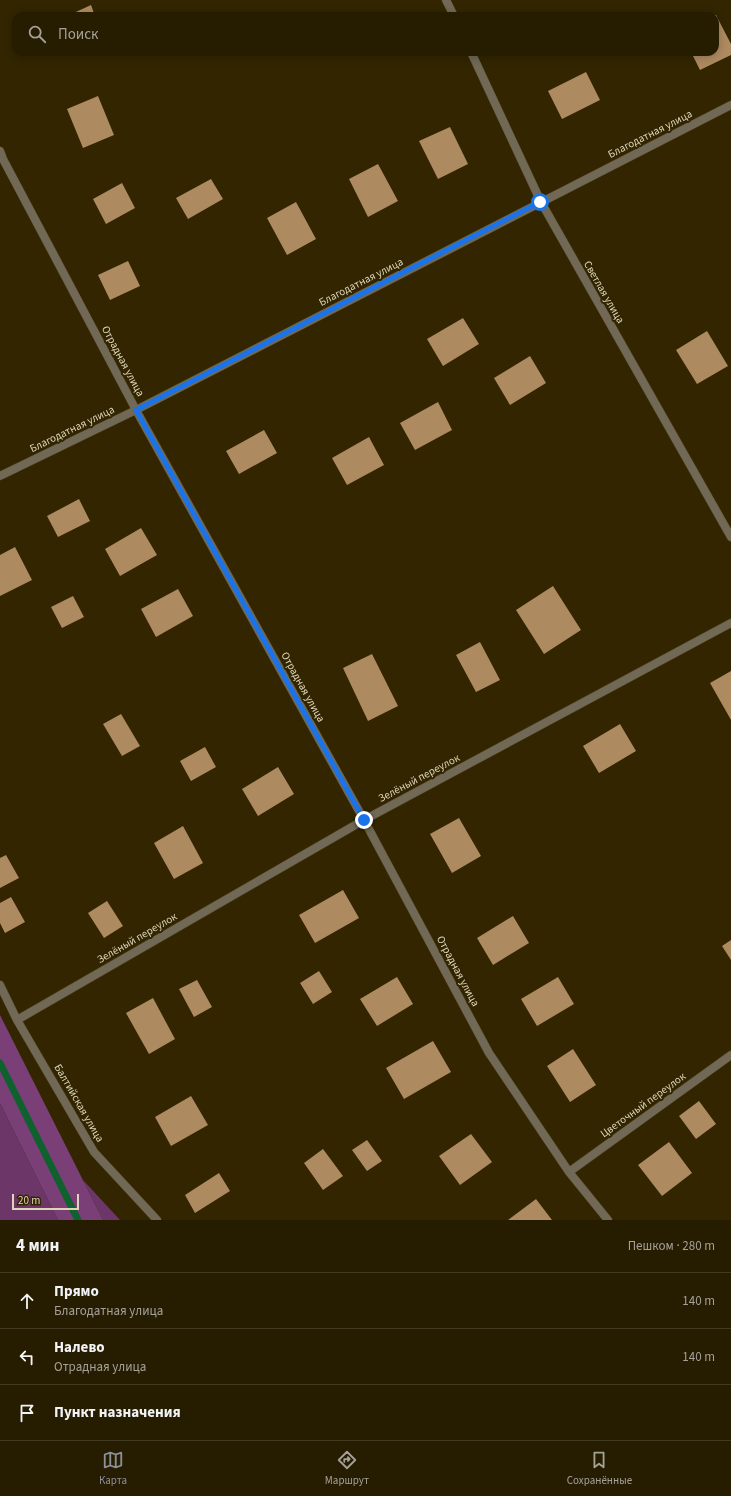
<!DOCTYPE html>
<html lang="ru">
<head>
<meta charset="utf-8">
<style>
  body { margin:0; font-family:"Source Sans 3",sans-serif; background:#2e250a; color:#f1f3f6 }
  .scale { position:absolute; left:12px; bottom:10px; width:67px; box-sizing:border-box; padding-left:4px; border:2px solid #ddd4ba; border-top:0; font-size:11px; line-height:14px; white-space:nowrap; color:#ddd4ba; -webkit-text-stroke:3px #322500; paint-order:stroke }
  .stop { position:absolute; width:12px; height:12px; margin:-9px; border:3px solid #1a73e8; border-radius:50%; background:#fff }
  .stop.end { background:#1a73e8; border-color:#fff; box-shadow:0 1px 4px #0008 }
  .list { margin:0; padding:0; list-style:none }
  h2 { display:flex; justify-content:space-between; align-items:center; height:52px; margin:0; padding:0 16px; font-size:17px }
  h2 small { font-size:13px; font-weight:400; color:#a4a199 }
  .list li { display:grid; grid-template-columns:26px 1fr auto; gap:12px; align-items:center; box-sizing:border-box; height:56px; padding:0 16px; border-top:1px solid #423a22 }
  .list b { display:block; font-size:15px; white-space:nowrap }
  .list p { margin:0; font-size:13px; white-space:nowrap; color:#a4a199 }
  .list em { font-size:13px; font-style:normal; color:#a4a199 }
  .icon { flex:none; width:22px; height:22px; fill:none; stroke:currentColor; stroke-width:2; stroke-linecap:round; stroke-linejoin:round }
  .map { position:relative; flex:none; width:731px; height:1220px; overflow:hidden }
  .search { position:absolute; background:#261c00; box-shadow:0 2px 10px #0003; left:12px; right:12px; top:12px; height:44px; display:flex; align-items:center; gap:10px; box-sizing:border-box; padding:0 14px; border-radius:12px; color:#a4a199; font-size:15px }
  .sheet { height:220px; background:#261c00 }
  nav { display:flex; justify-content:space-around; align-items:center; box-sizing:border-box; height:56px; border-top:1px solid #423a22; background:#261c00; font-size:11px; color:#a4a199 }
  nav a { display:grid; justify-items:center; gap:2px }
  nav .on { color:#8c9099 }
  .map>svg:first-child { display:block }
  .green { fill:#6c3768 }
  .forest { fill:#7b3f77 }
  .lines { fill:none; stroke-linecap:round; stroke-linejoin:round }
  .stream { stroke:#0f612d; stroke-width:7 }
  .building { fill:#ae8a61 }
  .minor-casing { stroke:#4d411e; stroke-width:9 }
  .minor { stroke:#716955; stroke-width:8 }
  .route { stroke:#1a73e8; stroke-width:5 }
  .labels { text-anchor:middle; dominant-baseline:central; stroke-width:4; stroke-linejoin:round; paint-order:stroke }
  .street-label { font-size:11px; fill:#ddd4ba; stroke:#322500 }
</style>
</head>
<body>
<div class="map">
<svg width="731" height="1220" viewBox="0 0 731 1220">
  <rect width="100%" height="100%" fill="#322500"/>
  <path class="green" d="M0 1103 58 1220H0Z
    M83 1180 120 1220H103Z"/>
  <path class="forest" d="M0 1015 103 1220H58L0 1103Z"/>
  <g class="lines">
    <path class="stream" d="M0 1063 78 1220"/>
  </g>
  <path class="building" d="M91 5 95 16H67Z
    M715 15H716L731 44V55L700 70 691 52H715Z
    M586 72 600 100 562 119 548 91Z
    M98 96 114 135 83 148 67 109Z
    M450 127 468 164 438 179 419 141Z
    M378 164 398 201 368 217 349 179Z
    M211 179 223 199 188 219 176 198Z
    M122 183 135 208 106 224 93 199Z
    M296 202 316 239 287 255 267 218Z
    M128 261 140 286 110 300 98 275Z
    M463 318 479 344 443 366 427 339Z
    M707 331 728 366 697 384 676 350Z
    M530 356 546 383 510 405 494 378Z
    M438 402 452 430 415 450 400 423Z
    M264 430 277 453 239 474 226 451Z
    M369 437 384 465 347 485 332 458Z
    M79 499 90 521 58 537 47 516Z
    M141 528 157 555 120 576 105 549Z
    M15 547 32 580 0 596V555Z
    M553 586 581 630 544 654 516 610Z
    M178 589 193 616 156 637 141 609Z
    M73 596 84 617 62 628 51 607Z
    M480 642 500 680 476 692 456 655Z
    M372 654 398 706 368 721 343 668Z
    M731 671V720L710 683Z
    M121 714 140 746 122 756 103 724Z
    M620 724 636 751 599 773 583 746Z
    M205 747 216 767 191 781 180 761Z
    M278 767 294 794 258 816 242 789Z
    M459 818 481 856 452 873 430 834Z
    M183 826 203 863 174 879 154 843Z
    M6 855 19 878 0 888V858Z
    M343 890 359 918 315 943 299 915Z
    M11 897 25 922 5 933 0 923V903Z
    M107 901 123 926 104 938 88 913Z
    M513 916 529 943 493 965 477 938Z
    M731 940V960L722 946Z
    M319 971 332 992 313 1004 300 983Z
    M397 977 413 1004 377 1026 360 999Z
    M558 977 574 1004 537 1026 521 999Z
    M197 980 212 1007 194 1017 179 989Z
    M153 998 175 1039 149 1054 126 1013Z
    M433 1041 451 1072 404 1099 386 1068Z
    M573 1049 596 1085 570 1102 547 1066Z
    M191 1096 208 1125 171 1146 155 1117Z
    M699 1101 716 1124 696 1139 679 1116Z
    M471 1134 492 1162 460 1185 439 1156Z
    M367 1140 382 1161 367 1171 352 1150Z
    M669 1142 692 1173 662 1196 638 1165Z
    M323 1149 343 1176 323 1190 304 1163Z
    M219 1173 230 1191 195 1213 185 1195Z
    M536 1199 552 1220H508Z"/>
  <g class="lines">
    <g class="minor-casing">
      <path id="minor" d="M446 0 454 16
        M471 52 541 202 731 537
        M0 151 3 159 136 410 364 820 489 1053 569 1172 608 1220
        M0 476 136 410 731 105
        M0 985 17 1020 94 1152 157 1220
        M17 1020 364 820 731 623
        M569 1172 731 1055"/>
    </g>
    <use href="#minor" class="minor"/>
  </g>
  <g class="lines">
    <path class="route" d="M364 820 136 410 540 202"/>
  </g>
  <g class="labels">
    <g class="street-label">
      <text transform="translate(650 134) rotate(-27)">Благодатная улица</text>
      <text transform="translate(361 282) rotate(-27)">Благодатная улица</text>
      <text transform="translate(604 292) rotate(60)">Светлая улица</text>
      <text transform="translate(123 361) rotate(62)">Отрадная улица</text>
      <text transform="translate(72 429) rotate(-26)">Благодатная улица</text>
      <text transform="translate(303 687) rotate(61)">Отрадная улица</text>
      <text transform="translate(419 778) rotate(-28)">Зелёный переулок</text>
      <text transform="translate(137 938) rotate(-30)">Зелёный переулок</text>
      <text transform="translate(458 971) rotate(62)">Отрадная улица</text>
      <text transform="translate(79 1103) rotate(60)">Балтийская улица</text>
      <text transform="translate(643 1105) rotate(-36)">Цветочный переулок</text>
    </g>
  </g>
</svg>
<div class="scale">20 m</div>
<div class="stop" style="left:540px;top:202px"></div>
<div class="stop end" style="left:364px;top:820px"></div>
<div class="search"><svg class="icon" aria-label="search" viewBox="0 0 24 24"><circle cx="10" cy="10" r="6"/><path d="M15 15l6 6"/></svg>Поиск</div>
</div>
<section class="sheet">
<h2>4 мин<small>Пешком · 280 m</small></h2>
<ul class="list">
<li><svg class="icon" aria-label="ahead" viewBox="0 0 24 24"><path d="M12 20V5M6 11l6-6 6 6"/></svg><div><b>Прямо</b><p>Благодатная улица</p></div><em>140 m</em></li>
<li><svg class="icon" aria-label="left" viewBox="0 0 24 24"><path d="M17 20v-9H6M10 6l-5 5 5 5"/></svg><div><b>Налево</b><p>Отрадная улица</p></div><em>140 m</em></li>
<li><svg class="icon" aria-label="arrive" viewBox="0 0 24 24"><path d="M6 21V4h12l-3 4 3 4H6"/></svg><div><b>Пункт назначения</b></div></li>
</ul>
</section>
<nav>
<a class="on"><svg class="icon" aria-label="map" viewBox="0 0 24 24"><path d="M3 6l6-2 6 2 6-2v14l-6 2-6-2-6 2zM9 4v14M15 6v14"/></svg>Карта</a>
<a><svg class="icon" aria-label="directions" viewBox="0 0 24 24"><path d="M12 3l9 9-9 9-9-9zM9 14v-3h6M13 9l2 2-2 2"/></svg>Маршрут</a>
<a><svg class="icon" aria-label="saved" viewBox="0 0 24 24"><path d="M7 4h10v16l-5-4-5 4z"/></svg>Сохранённые</a>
</nav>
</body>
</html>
